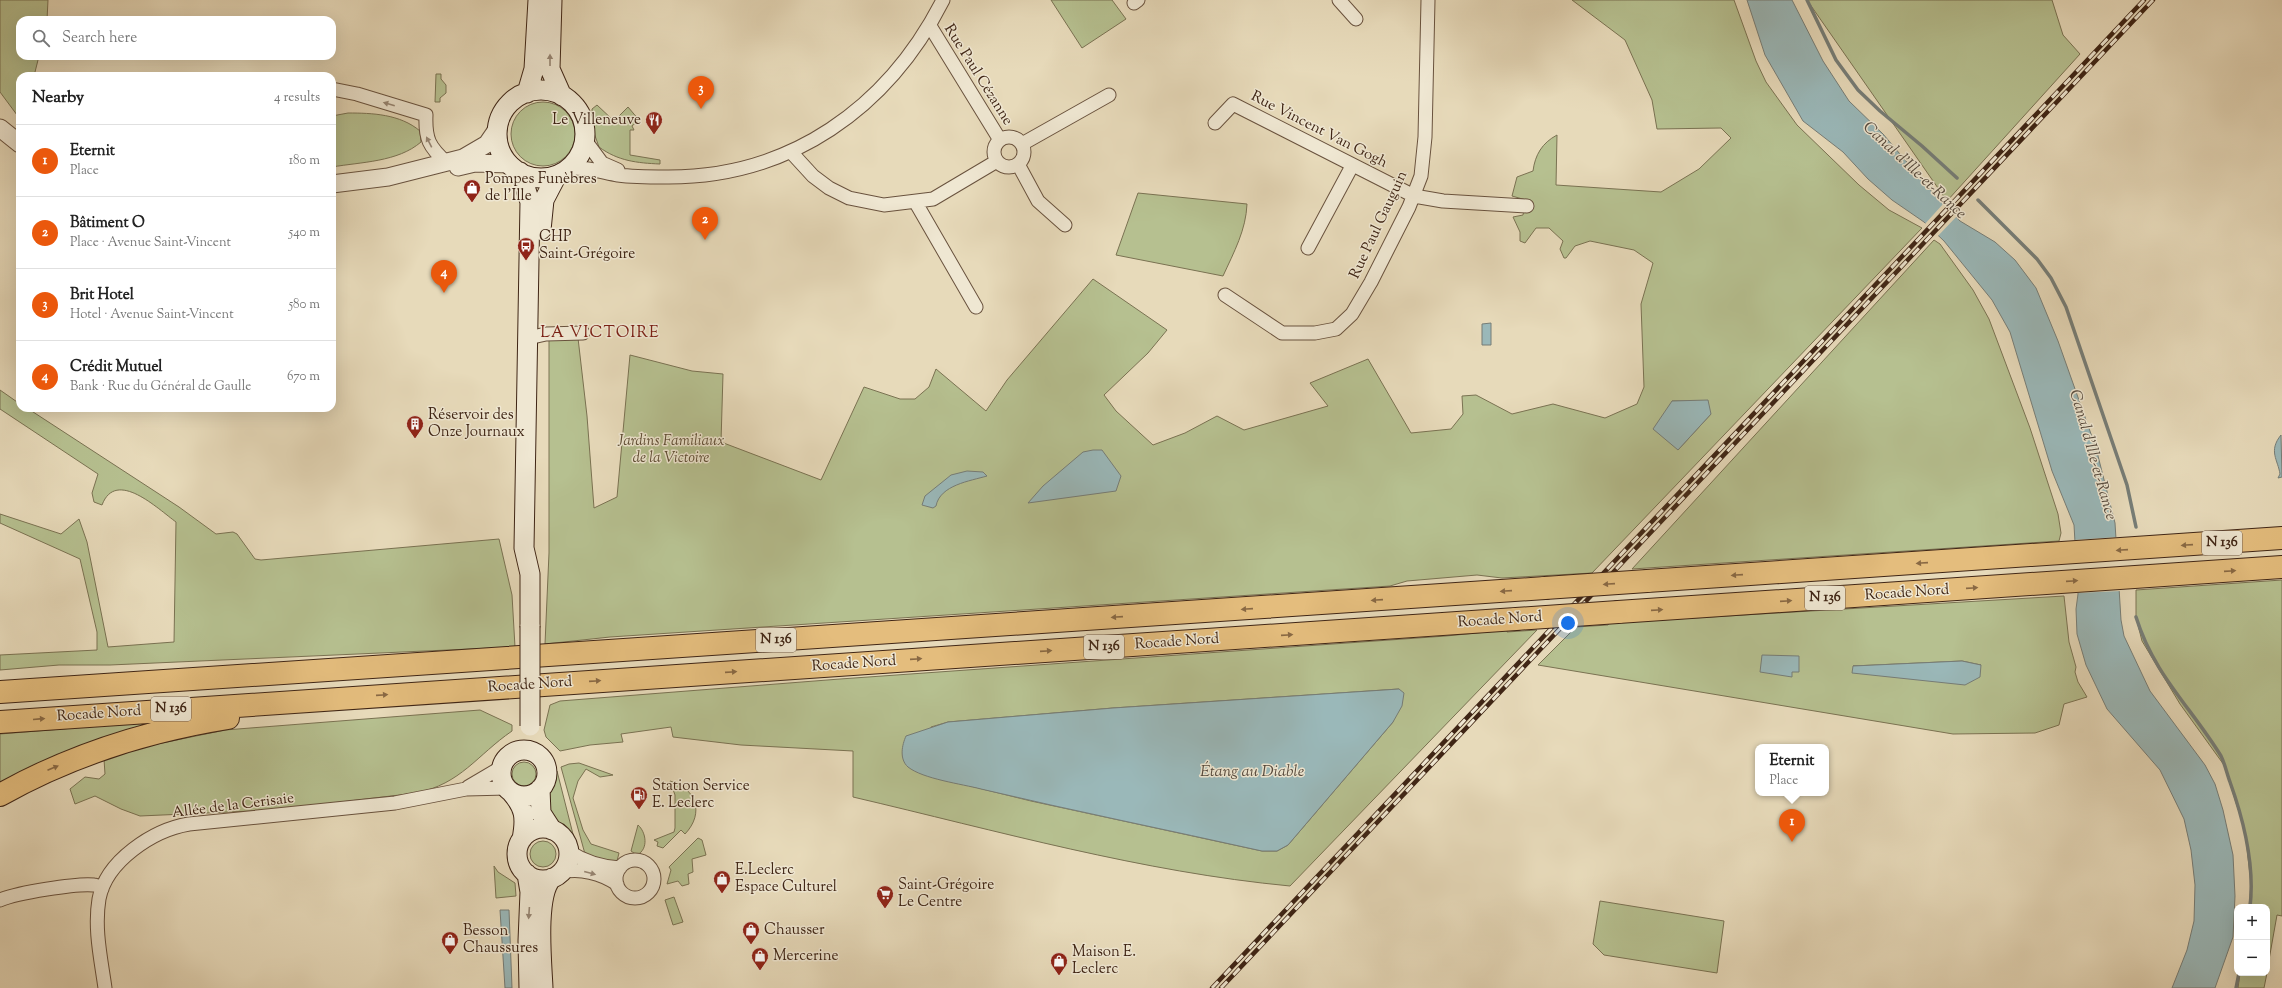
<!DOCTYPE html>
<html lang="en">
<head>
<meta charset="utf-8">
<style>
  body { margin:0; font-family:"Sorts Mill Goudy",serif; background:#f2f2f2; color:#222 }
  .controls { position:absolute; right:12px; bottom:12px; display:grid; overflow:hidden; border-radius:8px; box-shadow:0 4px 16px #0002 }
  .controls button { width:36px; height:36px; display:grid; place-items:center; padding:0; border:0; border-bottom:1px solid #e0e0e0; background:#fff; color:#222; font:20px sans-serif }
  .you { position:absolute; left:1568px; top:623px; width:14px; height:14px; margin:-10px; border:3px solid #fff; border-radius:50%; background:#1a73e8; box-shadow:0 0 0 6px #1a73e833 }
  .badge { display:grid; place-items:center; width:26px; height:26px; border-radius:50%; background:#ea580c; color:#fff; font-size:13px; font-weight:700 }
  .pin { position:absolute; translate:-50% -33px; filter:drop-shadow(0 1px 2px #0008) }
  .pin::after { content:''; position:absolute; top:21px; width:14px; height:12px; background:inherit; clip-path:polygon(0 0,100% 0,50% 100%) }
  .popup { position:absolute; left:1755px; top:744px; width:74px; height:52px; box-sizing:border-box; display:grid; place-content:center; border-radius:8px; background:#fff; filter:drop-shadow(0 1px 3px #0005); font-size:13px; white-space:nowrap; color:#767676 }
  .popup b { font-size:15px; color:#222 }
  .popup::after { content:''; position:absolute; left:50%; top:100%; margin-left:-8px; border:8px solid transparent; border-top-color:#fff }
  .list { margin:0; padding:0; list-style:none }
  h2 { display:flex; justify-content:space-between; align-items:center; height:52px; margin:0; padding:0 16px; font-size:17px }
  h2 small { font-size:13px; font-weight:400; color:#767676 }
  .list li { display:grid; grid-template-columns:26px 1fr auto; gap:12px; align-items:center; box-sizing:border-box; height:72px; padding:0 16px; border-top:1px solid #e0e0e0 }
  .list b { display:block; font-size:15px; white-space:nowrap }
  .list p { margin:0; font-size:13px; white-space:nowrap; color:#767676 }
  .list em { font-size:13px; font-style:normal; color:#767676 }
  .icon { flex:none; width:22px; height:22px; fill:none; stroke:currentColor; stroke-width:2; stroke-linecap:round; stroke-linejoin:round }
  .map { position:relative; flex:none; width:2282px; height:988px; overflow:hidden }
  .search { position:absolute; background:#fff; box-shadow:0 4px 16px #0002; left:16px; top:16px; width:320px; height:44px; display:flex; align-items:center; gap:10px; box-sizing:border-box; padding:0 14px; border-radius:12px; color:#767676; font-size:15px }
  .panel { position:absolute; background:#fff; box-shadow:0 4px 16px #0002; left:16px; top:72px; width:320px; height:340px; border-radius:12px }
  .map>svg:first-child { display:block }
  .green { fill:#b6c090; stroke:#7a7252; fill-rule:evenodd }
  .water { fill:#9ab8b9; stroke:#767d77 }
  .pier { fill:#e7daba }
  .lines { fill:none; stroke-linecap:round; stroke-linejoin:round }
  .stream { stroke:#767d77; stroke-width:3.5 }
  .minor-casing { stroke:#69523e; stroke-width:15 }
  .tertiary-casing { stroke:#69523e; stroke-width:19 }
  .secondary-casing { stroke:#3f2515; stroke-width:21 }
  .trunk-casing { stroke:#3f2515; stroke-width:24 }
  .minor { stroke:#efe7d2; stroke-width:13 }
  .tertiary { stroke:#efe7d2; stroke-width:17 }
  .secondary { stroke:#efe7d2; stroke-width:19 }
  .trunk { stroke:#e4bd7d; stroke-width:22 }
  .rail-casing { stroke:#3f2515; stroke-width:4.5 }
  .rail { stroke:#efe7d2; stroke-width:3; stroke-dasharray:9; stroke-linecap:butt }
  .secondary-bridge-casing { stroke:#3f2515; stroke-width:21; stroke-linecap:butt }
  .trunk-bridge-casing { stroke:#3f2515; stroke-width:24; stroke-linecap:butt }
  .secondary-bridge { stroke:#efe7d2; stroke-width:19 }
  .trunk-bridge { stroke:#e4bd7d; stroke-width:22 }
  .oneway { fill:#978674 }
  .oneway2 { fill:#896944 }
  .labels { text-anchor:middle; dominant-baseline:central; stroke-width:3; stroke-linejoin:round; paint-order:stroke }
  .shield { fill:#efe7d2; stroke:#745f4e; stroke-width:1 }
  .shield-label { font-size:14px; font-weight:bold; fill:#3f2515 }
  .street-label { font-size:15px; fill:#3f2515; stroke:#efe7d2 }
  .poi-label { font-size:15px; fill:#3f2515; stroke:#efe7d2; text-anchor:start }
  .park-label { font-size:15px; font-style:italic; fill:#5d4c34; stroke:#efe7d2 }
  .water-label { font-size:16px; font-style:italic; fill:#564a3e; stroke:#efe7d2 }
  .neighbourhood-label { font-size:16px; letter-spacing:1px; fill:#7a1f14; stroke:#efe7d2 }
</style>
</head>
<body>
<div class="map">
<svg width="2282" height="988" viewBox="0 0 2282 988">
  <rect width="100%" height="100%" fill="#e7daba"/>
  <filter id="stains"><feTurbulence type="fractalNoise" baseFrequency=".005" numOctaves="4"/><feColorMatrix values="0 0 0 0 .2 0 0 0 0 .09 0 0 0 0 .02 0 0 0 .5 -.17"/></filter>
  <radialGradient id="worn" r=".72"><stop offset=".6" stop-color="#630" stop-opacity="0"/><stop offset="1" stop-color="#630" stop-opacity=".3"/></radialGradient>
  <path class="green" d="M0 0H48L47 20H20V56H39L34 76H20V119L0 92Z
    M1051 0H1112L1126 19 1082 48Z
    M1572 0H1734L1756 61 1766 82 1797 125 1859 185 1889 210 1922 228 1592 573 1502 578 1477 575 1407 581 1390 586 610 637 545 644 549 553V339L578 338 587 416 594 508 617 497 630 355 692 371 723 374 721 442 821 480 864 387 900 399H915L929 387 936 369 986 411 1007 380 1093 279 1167 330 1148 353 1104 395 1116 411 1153 445 1185 433 1217 416 1244 430 1328 406 1310 383 1368 359 1411 433 1451 429 1463 414 1462 396 1476 395 1512 414 1553 404 1605 418 1637 404 1644 387 1641 304 1653 263 1634 250 1590 241 1575 246 1566 258H1564L1560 249 1563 241 1549 228H1536L1525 243 1520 241V232L1513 217 1523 215 1526 200 1512 196 1517 177 1533 171C1535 155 1542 143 1557 135L1556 185 1661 192 1699 169 1731 138 1721 128 1657 129 1652 100 1625 40ZM1672 401H1689L1711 414 1678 450Z
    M1807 0H2052L2063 35 2080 54 1947 201Z
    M436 74H441V79L446 85V93L440 98V102H435Z
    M511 134a32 32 0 1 1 64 0a32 32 0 1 1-64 0Z
    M597 105 614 121 628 107 639 120 632 126 634 130H630V155L660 160V164C637 163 618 161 599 147L593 130 592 109Z
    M348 113C372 113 400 114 420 131L421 142C398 162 361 162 332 167V116Z
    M1138 193 1247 204C1246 230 1234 252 1223 276L1116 255Z
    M1934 240 1940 244 1973 290 1989 319 2030 428 2058 514 2061 533 2059 541 1632 569Z
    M0 390 20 404V408H27L179 507 216 534 233 532 237 534 255 559 261 560 499 539 512 595 515 647 110 665H59L0 670V655L97 650V632L80 559 0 523V514L61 534 79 519 87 542 108 647 174 642 176 522C158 509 116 468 102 505L94 502 92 493 98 474 0 409Z
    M2282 580V916L2277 915 2267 971V907H2249L2251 884 2245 831 2224 765 2180 704 2142 641 2136 617V590Z
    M2064 596 2069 642 2076 667 2075 672 2078 682 2087 697 2064 704 2059 725 2035 733 1953 734 1538 665 1576 627 1608 625 1609 623ZM1962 661 1981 665 1853 666Z
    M1507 630V632L1537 630 1290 886C1142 872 998 831 853 797V751L741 745 673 737 671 727 621 734 623 742 590 745 560 751 546 737 544 730 550 705 560 701 840 679 1446 636ZM1399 689 1393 722 1288 845 1277 851H1262L1031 801 926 775 931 727 948 722 1113 708Z
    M480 710 512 725V731C477 755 461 784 416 793L274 810 140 816 121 809 95 796 75 804 70 789 85 777 99 779 105 774 104 759 128 750 225 730Z
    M149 722 150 723 0 788V734Z
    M512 774a12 12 0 1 1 24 0a12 12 0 1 1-24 0Z
    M579 763 613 775 600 777 586 769 578 781 573 798 583 830 591 844 619 853 617 861H609L585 854 561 767 569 764Z
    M557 771 577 850 574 849 567 833 554 823 545 793Z
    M670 781C696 788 705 813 685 834L681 830 663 848 657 846 658 842 654 840 674 832 675 828V795Z
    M638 825C646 832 649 849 637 855L631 851Z
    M698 838 702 840 706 855 692 859 693 872 688 874 689 884 682 886 678 881 667 884 671 870 669 867Z
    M530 854a13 13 0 1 1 26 0a13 13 0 1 1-26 0Z
    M494 866 498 872 515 883 516 896 496 898Z
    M674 897 683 922 673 925 665 900Z
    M1600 901 1724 921 1717 973 1604 955 1593 944Z
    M2240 973H2267L2264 988H2238Z"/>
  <path class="water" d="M1747 0H1792L1823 61 1849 101 1883 134 1939 200 1960 221 1995 242 2015 260 2036 288 2058 341 2096 448 2115 523 2121 620 2124 636 2150 691 2205 765 2215 784 2223 810 2233 855 2235 896 2233 937 2215 988H2172L2187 950 2194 921 2195 885 2191 850 2184 819 2160 770 2107 709 2086 665 2077 634 2076 609 2078 594 2074 525 2052 471 2010 332 1992 300 1944 241 1924 222 1892 200 1868 179 1843 152 1803 121 1765 55Z
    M1491 323V345H1482V324Z
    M1708 400 1711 414 1678 450 1653 429 1672 401Z
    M2281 435 2282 477 2278 478 2280 474C2278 460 2268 451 2281 435Z
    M1093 450H1102L1121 476 1116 491 1028 503 1043 486 1083 452Z
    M967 471 983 472 987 476C970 481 940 485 936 506L933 508 922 505 925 496 951 475Z
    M1762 655 1799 656V672H1792V677L1760 672Z
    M1962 661 1981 665 1980 677 1965 685 1852 673 1853 666Z
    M1399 689 1404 693 1402 706 1393 722 1288 845 1277 851H1262C1168 830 1074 811 981 789 962 784 923 779 908 767 899 759 902 745 906 736L948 722 1113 708Z
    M500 910H509L512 988H505Z"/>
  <path class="pier" d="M1944 203 1957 216 1937 237 1924 225Z
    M2118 537 2121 591 2076 593 2074 540Z"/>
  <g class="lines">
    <path class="stream" d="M1807 0 1836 60 1858 90 1880 111 1922 146 1957 178
      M1978 200 2037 259 2051 278 2066 307 2127 485 2136 527
      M2136 617C2154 675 2191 707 2221 756 2225 764 2227 774 2230 782 2244 821 2255 865 2250 907
      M2236 988 2239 973"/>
    <g class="minor-casing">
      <path id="minor" d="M1339 0 1356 19
        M1134 3 1138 0
        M930 26 1000 140
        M332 89 357 94 426 115C425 139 429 147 447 163
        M1215 123 1233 104 1414 196 1443 201 1527 206
        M994 152a15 15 0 1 1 30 0a15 15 0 1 1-30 0Z
        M585 140 602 163 618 170
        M1022 144 1109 95
        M791 152 813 176 829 188 849 198 884 205 933 199 997 161
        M1018 164 1038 201 1065 225
        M567 169C584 166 601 172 618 175 633 177 650 177 666 177 790 178 888 108 943 0
        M916 203 976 307
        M1308 248 1352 166
        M1225 295 1282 333H1315L1336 329 1352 314 1371 282 1409 207 1421 176 1425 137 1428 0
        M537 336 546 334 583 333
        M468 787 502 767
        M568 851C583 861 602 867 620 868
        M616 879a19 19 0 1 1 38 0a19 19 0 1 1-38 0Z
        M562 872C580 868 601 873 617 884
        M0 900C16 893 77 883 94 885 97 885 100 888 102 889
        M105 988C101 959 94 929 99 899 106 861 153 830 189 824L395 803 466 789 507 788"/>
    </g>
    <g class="tertiary-casing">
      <path id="tertiary" d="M0 128 20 144
        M458 167 475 163 510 164
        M332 184 388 177 463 158 487 144 498 128"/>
    </g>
    <g class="secondary-casing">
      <path id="secondary" d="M552 0 550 69 562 96
        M497 134a44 44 0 1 1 88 0a44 44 0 1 1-88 0Z
        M527 93 534 69 538 0
        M520 172 530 202 524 548 530 574V626
        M541 230 544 200 557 175
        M501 773a23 23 0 1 1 46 0a23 23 0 1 1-46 0Z
        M540 789 541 813 552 830
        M511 792C525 808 526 818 522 839
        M517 854a26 26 0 1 1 52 0a26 26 0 1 1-52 0Z
        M527 874 530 892 528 941 529 988
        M543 988C542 963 535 896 552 878"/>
    </g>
    <g class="trunk-casing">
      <path id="trunk" d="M1647 581 2282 538
        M1618 612 2282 567
        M0 692 1545 588
        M0 722 1516 619
        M0 795C71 755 147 731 228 718"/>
    </g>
    <use href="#minor" class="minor"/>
    <use href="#tertiary" class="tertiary"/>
    <use href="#secondary" class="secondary"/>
    <use href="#trunk" class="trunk"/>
    <g class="rail-casing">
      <path id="rail" d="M1212 988 2144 0
        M1221 988 2153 0"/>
    </g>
    <use href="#rail" class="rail"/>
    <g class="secondary-bridge-casing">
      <path id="secondary-bridge" d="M530 726V626"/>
    </g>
    <g class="trunk-bridge-casing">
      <path id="trunk-bridge" d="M1545 588 1647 581
        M1516 619 1618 612"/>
    </g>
    <use href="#secondary-bridge" class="secondary-bridge"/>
    <use href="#trunk-bridge" class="trunk-bridge"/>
  </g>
  <defs><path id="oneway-solid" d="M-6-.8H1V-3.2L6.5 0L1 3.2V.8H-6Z"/></defs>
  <g class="oneway">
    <use href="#oneway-solid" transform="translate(550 60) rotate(-90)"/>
    <use href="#oneway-solid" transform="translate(389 104) rotate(-164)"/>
    <use href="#oneway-solid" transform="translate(429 142) rotate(-117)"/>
    <use href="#oneway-solid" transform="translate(590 873) rotate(15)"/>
    <use href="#oneway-solid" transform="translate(529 913) rotate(94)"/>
  </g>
  <g class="oneway2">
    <use href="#oneway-solid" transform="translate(2187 545) rotate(176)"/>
    <use href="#oneway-solid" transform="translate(2122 550) rotate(176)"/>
    <use href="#oneway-solid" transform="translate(1922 563) rotate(176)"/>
    <use href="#oneway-solid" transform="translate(2230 571) rotate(-4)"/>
    <use href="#oneway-solid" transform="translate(1737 575) rotate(176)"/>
    <use href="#oneway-solid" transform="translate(2072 581) rotate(-4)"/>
    <use href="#oneway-solid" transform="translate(1609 584) rotate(176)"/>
    <use href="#oneway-solid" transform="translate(1972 588) rotate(-4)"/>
    <use href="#oneway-solid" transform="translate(1506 591) rotate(176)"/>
    <use href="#oneway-solid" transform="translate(1377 600) rotate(176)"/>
    <use href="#oneway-solid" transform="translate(1786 601) rotate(-4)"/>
    <use href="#oneway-solid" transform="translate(1247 609) rotate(176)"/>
    <use href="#oneway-solid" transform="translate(1657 610) rotate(-4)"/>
    <use href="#oneway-solid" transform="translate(1117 617) rotate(176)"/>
    <use href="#oneway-solid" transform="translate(1287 635) rotate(-4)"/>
    <use href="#oneway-solid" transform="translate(1046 651) rotate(-4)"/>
    <use href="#oneway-solid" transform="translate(916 659) rotate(-4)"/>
    <use href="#oneway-solid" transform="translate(731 672) rotate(-4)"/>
    <use href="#oneway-solid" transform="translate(595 681) rotate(-4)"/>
    <use href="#oneway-solid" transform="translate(382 695) rotate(-4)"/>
    <use href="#oneway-solid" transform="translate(39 719) rotate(-5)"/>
    <use href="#oneway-solid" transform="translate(53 768) rotate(-23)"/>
  </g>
  <defs>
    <g id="restaurant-pin" transform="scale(0.9)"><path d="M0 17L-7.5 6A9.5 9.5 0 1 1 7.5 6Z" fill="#8f2418" stroke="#efe7d2"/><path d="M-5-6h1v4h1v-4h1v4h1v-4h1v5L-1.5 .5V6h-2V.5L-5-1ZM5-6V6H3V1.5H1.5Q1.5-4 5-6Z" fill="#fff"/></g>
    <g id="shop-pin" transform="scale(0.9)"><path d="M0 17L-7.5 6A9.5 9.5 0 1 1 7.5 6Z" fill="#8f2418" stroke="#efe7d2"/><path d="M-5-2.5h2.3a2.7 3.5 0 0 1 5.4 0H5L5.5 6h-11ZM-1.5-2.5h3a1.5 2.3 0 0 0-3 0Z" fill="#fff"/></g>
    <g id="bus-pin" transform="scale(0.9)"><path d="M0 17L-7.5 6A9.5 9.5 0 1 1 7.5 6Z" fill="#8f2418" stroke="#efe7d2"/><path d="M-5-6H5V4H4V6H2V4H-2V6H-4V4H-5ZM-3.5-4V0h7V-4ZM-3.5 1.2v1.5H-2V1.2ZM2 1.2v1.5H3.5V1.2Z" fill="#fff"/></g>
    <g id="building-pin" transform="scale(0.9)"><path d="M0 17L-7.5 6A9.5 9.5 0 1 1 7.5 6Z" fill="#8f2418" stroke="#efe7d2"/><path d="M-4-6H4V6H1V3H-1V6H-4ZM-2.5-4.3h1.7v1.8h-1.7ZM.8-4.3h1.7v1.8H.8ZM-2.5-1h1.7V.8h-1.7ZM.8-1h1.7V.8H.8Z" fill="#fff"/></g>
    <g id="fuel-pin" transform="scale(0.9)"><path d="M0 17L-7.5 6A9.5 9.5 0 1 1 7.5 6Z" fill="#8f2418" stroke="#efe7d2"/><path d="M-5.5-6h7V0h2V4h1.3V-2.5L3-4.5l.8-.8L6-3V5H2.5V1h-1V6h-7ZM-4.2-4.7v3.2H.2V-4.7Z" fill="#fff"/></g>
    <g id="supermarket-pin" transform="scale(0.9)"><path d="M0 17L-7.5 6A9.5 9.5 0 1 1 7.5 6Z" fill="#8f2418" stroke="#efe7d2"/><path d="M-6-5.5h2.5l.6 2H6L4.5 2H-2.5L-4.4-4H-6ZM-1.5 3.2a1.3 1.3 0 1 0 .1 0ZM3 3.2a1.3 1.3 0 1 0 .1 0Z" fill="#fff"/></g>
  </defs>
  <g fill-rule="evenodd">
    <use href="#restaurant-pin" x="654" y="120"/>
    <use href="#shop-pin" x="472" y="188"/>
    <use href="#bus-pin" x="526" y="246"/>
    <use href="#building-pin" x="415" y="424"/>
    <use href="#fuel-pin" x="639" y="795"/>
    <use href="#shop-pin" x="722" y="879"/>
    <use href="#supermarket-pin" x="885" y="894"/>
    <use href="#shop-pin" x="751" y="930"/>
    <use href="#shop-pin" x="450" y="940"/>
    <use href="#shop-pin" x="760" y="956"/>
    <use href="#shop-pin" x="1059" y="961"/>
  </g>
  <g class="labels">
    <g class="shield">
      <rect x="2202" y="531" width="40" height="24" rx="3"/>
      <rect x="1805" y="586" width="40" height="24" rx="3"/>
      <rect x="756" y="628" width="40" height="24" rx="3"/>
      <rect x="1084" y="635" width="40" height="24" rx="3"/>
      <rect x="151" y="697" width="40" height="24" rx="3"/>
    </g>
    <g class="shield-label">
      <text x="2222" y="543">N 136</text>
      <text x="1825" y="598">N 136</text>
      <text x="776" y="640">N 136</text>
      <text x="1104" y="647">N 136</text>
      <text x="171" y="709">N 136</text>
    </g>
    <g class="street-label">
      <text transform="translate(978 75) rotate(58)">Rue Paul Cézanne</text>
      <text transform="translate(1319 130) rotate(27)">Rue Vincent Van Gogh</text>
      <text transform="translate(1379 225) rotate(-65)">Rue Paul Gauguin</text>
      <text transform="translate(1907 593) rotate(-4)">Rocade Nord</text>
      <text transform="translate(1500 620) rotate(-4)">Rocade Nord</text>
      <text transform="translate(1177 642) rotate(-4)">Rocade Nord</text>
      <text transform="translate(854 664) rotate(-4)">Rocade Nord</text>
      <text transform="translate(530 685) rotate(-4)">Rocade Nord</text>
      <text transform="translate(99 714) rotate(-4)">Rocade Nord</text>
      <text transform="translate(233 806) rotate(-7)">Allée de la Cerisaie</text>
    </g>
    <g class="poi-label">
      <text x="641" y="120" text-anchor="end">Le Villeneuve</text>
      <text x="485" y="179">Pompes Funèbres<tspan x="485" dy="17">de l'Ille</tspan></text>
      <text x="539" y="237">CHP<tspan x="539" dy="17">Saint-Grégoire</tspan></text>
      <text x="428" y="415">Réservoir des<tspan x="428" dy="17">Onze Journaux</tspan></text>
      <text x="652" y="786">Station Service<tspan x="652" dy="17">E. Leclerc</tspan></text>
      <text x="735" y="870">E.Leclerc<tspan x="735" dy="17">Espace Culturel</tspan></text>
      <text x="898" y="885">Saint-Grégoire<tspan x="898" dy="17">Le Centre</tspan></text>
      <text x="764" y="930">Chausser</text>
      <text x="463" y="931">Besson<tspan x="463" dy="17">Chaussures</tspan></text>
      <text x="1072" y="952">Maison E.<tspan x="1072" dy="17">Leclerc</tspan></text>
      <text x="773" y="956">Mercerine</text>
    </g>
    <g class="park-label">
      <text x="671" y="441">Jardins Familiaux<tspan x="671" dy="17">de la Victoire</tspan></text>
    </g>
    <g class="water-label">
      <text transform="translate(1914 171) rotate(43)">Canal d'Ille-et-Rance</text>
      <text transform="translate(2092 455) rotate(74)">Canal d'Ille-et-Rance</text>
      <text x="1252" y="772">Étang au Diable</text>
    </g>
    <g class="neighbourhood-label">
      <text x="600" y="333">LA VICTOIRE</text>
    </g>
  </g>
  <rect width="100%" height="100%" filter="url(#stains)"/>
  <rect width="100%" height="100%" fill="url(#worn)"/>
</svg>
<div class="controls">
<button>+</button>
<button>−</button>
</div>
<div class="you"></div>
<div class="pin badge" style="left:1792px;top:842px">1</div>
<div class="popup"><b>Eternit</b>Place</div>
<div class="pin badge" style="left:705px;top:240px">2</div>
<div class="pin badge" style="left:701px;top:109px">3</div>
<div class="pin badge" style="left:444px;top:293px">4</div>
<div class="search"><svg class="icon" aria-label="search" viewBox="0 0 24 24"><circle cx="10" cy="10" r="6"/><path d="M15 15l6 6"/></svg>Search here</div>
<section class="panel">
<h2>Nearby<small>4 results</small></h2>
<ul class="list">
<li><span class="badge">1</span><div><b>Eternit</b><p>Place</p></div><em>180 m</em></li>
<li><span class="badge">2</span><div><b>Bâtiment O</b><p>Place · Avenue Saint-Vincent</p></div><em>540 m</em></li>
<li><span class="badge">3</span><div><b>Brit Hotel</b><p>Hotel · Avenue Saint-Vincent</p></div><em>580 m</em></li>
<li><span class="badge">4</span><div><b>Crédit Mutuel</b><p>Bank · Rue du Général de Gaulle</p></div><em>670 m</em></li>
</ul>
</section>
</div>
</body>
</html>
